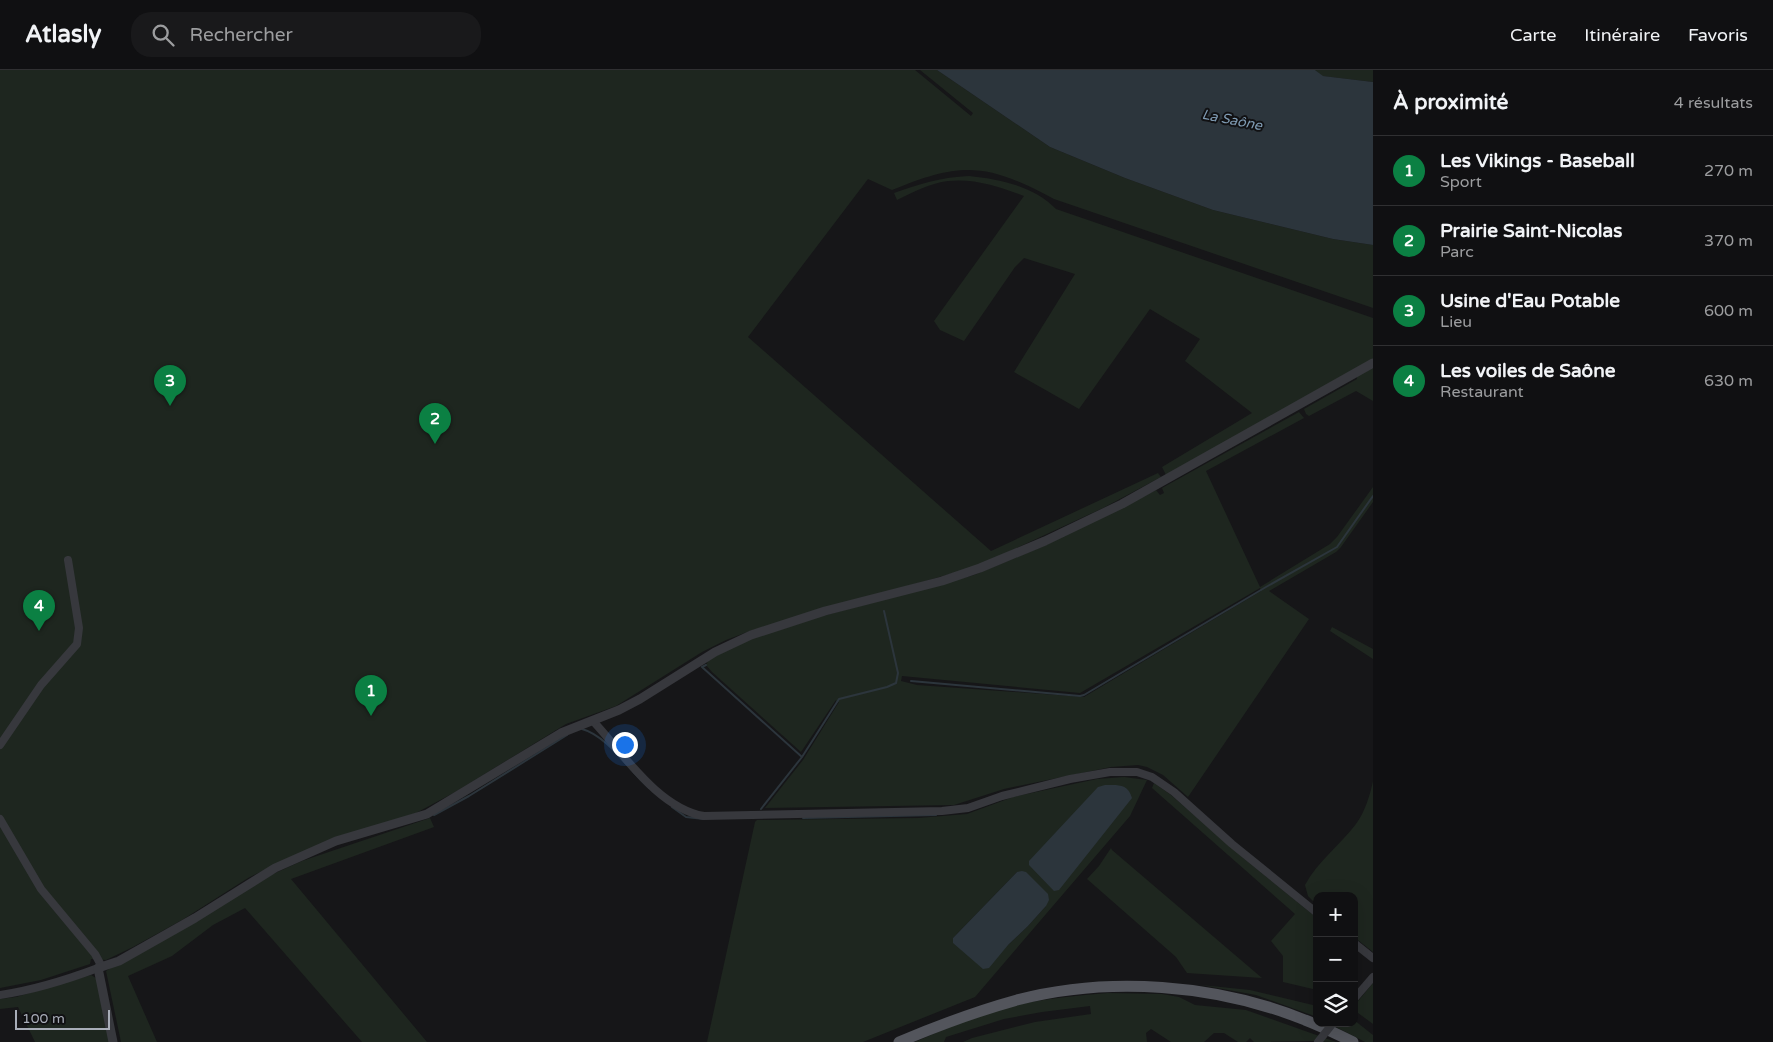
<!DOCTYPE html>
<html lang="fr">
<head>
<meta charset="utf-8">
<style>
  body { margin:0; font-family:"Varela Round",sans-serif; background:#19191b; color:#f1f3f6 }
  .controls { position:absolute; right:15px; bottom:15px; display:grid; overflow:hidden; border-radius:10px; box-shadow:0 5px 20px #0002 }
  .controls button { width:45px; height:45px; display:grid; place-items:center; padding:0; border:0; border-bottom:1px solid #303032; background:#101012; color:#f1f3f6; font:25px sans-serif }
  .scale { position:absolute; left:15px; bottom:12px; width:95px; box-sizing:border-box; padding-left:5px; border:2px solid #a8adb8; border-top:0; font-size:14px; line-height:18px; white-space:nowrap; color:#a8adb8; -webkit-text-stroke:4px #111113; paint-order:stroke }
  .you { position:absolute; left:624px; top:674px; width:18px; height:18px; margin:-12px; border:4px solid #fff; border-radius:50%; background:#1a73e8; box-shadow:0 0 0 8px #1a73e833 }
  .badge { display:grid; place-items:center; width:32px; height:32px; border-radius:50%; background:#0b8043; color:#fff; font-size:16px; font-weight:700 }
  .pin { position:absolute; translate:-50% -41px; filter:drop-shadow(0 1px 2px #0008) }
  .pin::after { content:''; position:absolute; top:26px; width:18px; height:15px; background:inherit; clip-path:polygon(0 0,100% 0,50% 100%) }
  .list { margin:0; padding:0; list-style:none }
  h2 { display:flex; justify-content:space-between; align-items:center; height:65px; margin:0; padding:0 20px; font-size:21px }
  h2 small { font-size:16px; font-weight:400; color:#9c9d9f }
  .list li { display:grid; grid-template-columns:32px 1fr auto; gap:15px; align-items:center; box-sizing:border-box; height:70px; padding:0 20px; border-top:1px solid #303032 }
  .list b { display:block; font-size:19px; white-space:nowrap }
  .list p { margin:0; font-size:16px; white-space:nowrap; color:#9c9d9f }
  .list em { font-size:16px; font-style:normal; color:#9c9d9f }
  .icon { flex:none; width:28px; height:28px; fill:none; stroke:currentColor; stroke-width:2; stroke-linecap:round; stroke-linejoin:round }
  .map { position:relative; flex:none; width:1373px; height:972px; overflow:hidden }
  header { display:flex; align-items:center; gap:30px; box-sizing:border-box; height:70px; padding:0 25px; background:#101012; border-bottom:1px solid #303032 }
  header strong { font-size:24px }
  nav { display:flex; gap:28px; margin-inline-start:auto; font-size:18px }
  .search { width:350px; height:45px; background:#19191b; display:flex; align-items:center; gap:12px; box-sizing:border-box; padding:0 18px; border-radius:20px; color:#9c9d9f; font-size:19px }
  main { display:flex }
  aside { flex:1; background:#101012 }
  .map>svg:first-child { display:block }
  .green { fill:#1e261f; fill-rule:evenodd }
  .water { fill:#2c353c }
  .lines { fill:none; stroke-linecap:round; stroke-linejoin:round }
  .stream { stroke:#2c353c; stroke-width:2 }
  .minor { stroke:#37383d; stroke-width:8 }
  .tertiary { stroke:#37383d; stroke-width:9 }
  .primary { stroke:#53555c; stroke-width:11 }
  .minor-bridge { stroke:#37383d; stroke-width:8 }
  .labels { text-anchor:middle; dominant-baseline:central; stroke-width:4; stroke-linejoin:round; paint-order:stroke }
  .water-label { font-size:14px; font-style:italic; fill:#7f9bb3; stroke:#111113 }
</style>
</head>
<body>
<header>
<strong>Atlasly</strong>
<div class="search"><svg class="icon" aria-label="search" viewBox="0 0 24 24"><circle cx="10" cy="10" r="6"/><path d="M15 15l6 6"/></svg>Rechercher</div>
<nav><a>Carte</a><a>Itinéraire</a><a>Favoris</a></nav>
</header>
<main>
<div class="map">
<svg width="1373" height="972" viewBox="0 0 1373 972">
  <rect width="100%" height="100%" fill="#161618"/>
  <path class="green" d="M0 0H915L971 46 973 43 920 0H937L1050 77 1125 108 1213 140 1333 169 1373 175V238L1054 129C987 93 962 91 892 120L868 109 748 267 991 481 1158 403 1161 407 1103 438 978 496 750 561 726 570 702 582 616 636 566 654 457 721 416 743 287 789 248 808 182 850 133 877 106 890 91 889 90 894 41 910 0 918Z
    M1315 0H1373V12L1322 6Z
    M969 106C999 109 1034 116 1056 139L1373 248V289L1166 405 1162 397 1252 343 1185 291 1200 269 1150 239 1079 339 1014 302 1075 204 1024 188 1015 197 964 271 940 260 934 251 1024 126C1000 117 975 108 948 111 931 113 913 122 897 130L894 123C919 114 942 107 969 106Z
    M1373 298V331L1356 321 1309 346 1306 344 1304 339 1357 309V306Z
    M1299 342 1304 348 1206 401 1260 517 1330 474 1337 467 1373 417V432L1341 477 1336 482 1269 521 1309 549 1188 727 1163 705 1147 697 1138 695 1111 697 1004 719 954 735 765 738 803 690 839 632 837 633 836 630 801 682 712 602 706 595 709 589 751 569 819 547 974 505 1044 476 1156 420 1160 425 1164 423 1162 418ZM1260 518 1261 521 1084 627 917 615 901 611 902 606 1080 623Z
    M1332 557 1373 579V589L1330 561Z
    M1124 707 1147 710 1130 746 975 927 863 972H707L755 752 757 750 918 748 967 744 1013 727 1097 709ZM1017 802 1046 836 1028 856 1008 875 953 868Z
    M1373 711V882L1354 867V826H1317V835L1308 826 1305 815C1318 791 1340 775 1356 754 1365 742 1370 725 1373 711Z
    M1154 713 1171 725 1247 791 1317 848V920L1283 912V886L1271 871 1295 844 1152 718Z
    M430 748 434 757 291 809 427 972H362L245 838 213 855 172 886 128 906 157 972H121L106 901 109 899 273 804 302 791Z
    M1111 778 1112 780 1262 908 1187 903 1176 887 1087 809 1099 796Z
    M91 905 99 910 112 972H35L18 937 0 939V929L16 927Z
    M1373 913V954L1354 940V936Z
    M1201 915 1250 920 1317 936V947L1256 925Z
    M1108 923 1162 924 1179 927 1195 935 1246 940 1336 972 1312 971 1254 972 1250 968 1246 972H1238L1224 963H1214L1204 972H1171L1151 959 1146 963 1147 972H963L972 968 1035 952 1091 944 1090 936 1042 942 1004 949 946 967 944 972H915C944 959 974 947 1005 938 1038 929 1074 926 1108 923Z
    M1354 950 1373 965V972H1365L1336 957 1340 953H1354Z"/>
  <path class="water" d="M937 0H1315L1323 6 1373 12V175L1333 169 1213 140 1125 108 1050 77Z
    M1105 715C1117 715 1128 713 1132 728L1059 820 1054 821 1029 795V791L1098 717Z
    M1022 801 1026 802 1048 824 1049 830 1046 836 1028 856 1008 875 989 898 983 899 953 873V868L1017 802Z"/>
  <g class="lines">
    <path class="stream" d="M706 595 702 597 802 687
      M911 611 1080 626 1084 625 1266 517 1337 477 1373 426
      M582 659C608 666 629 701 649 718
      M672 737 686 747 704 749
      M761 739 802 687 839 629 887 617 896 613 898 603 884 541
      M434 745 469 726 567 665
      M803 748 936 745"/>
    <path class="minor" d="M593 651C623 683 658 738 704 746L942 741 968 738 1002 726 1070 709 1110 702H1137L1152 707 1174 722 1232 774 1317 843
      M0 675 41 615 77 574 79 558 68 490
      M0 749 41 819 95 884 102 897
      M1354 873 1373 888
      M0 925C34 920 66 910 98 898
      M1354 929 1373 907"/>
    <path class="tertiary" d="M113 972 98 898 119 891 195 848 275 798 336 771 427 744 561 663 619 640 640 629 715 582 751 565 825 541 942 511 980 498 1045 471 1122 434 1373 293"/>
    <path class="primary" d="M899 972C937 956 977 941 1017 930 1109 906 1216 914 1305 950 1321 956 1337 964 1353 972"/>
    <path class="minor-bridge" d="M1318 972 1333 953"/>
  </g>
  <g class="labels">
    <g class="water-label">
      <text transform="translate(1232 50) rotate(11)">La Saône</text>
    </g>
  </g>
</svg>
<div class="controls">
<button>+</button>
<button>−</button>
<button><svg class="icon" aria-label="layers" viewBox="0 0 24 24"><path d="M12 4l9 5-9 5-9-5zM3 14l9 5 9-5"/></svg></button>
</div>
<div class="scale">100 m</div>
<div class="you"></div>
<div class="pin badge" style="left:371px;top:646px">1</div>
<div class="pin badge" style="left:435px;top:374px">2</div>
<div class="pin badge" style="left:170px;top:336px">3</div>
<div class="pin badge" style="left:39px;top:561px">4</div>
</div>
<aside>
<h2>À proximité<small>4 résultats</small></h2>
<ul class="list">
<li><span class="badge">1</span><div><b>Les Vikings - Baseball</b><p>Sport</p></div><em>270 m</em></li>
<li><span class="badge">2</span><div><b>Prairie Saint-Nicolas</b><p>Parc</p></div><em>370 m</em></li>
<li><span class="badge">3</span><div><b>Usine d'Eau Potable</b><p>Lieu</p></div><em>600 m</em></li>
<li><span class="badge">4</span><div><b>Les voiles de Saône</b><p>Restaurant</p></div><em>630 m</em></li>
</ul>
</aside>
</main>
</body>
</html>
